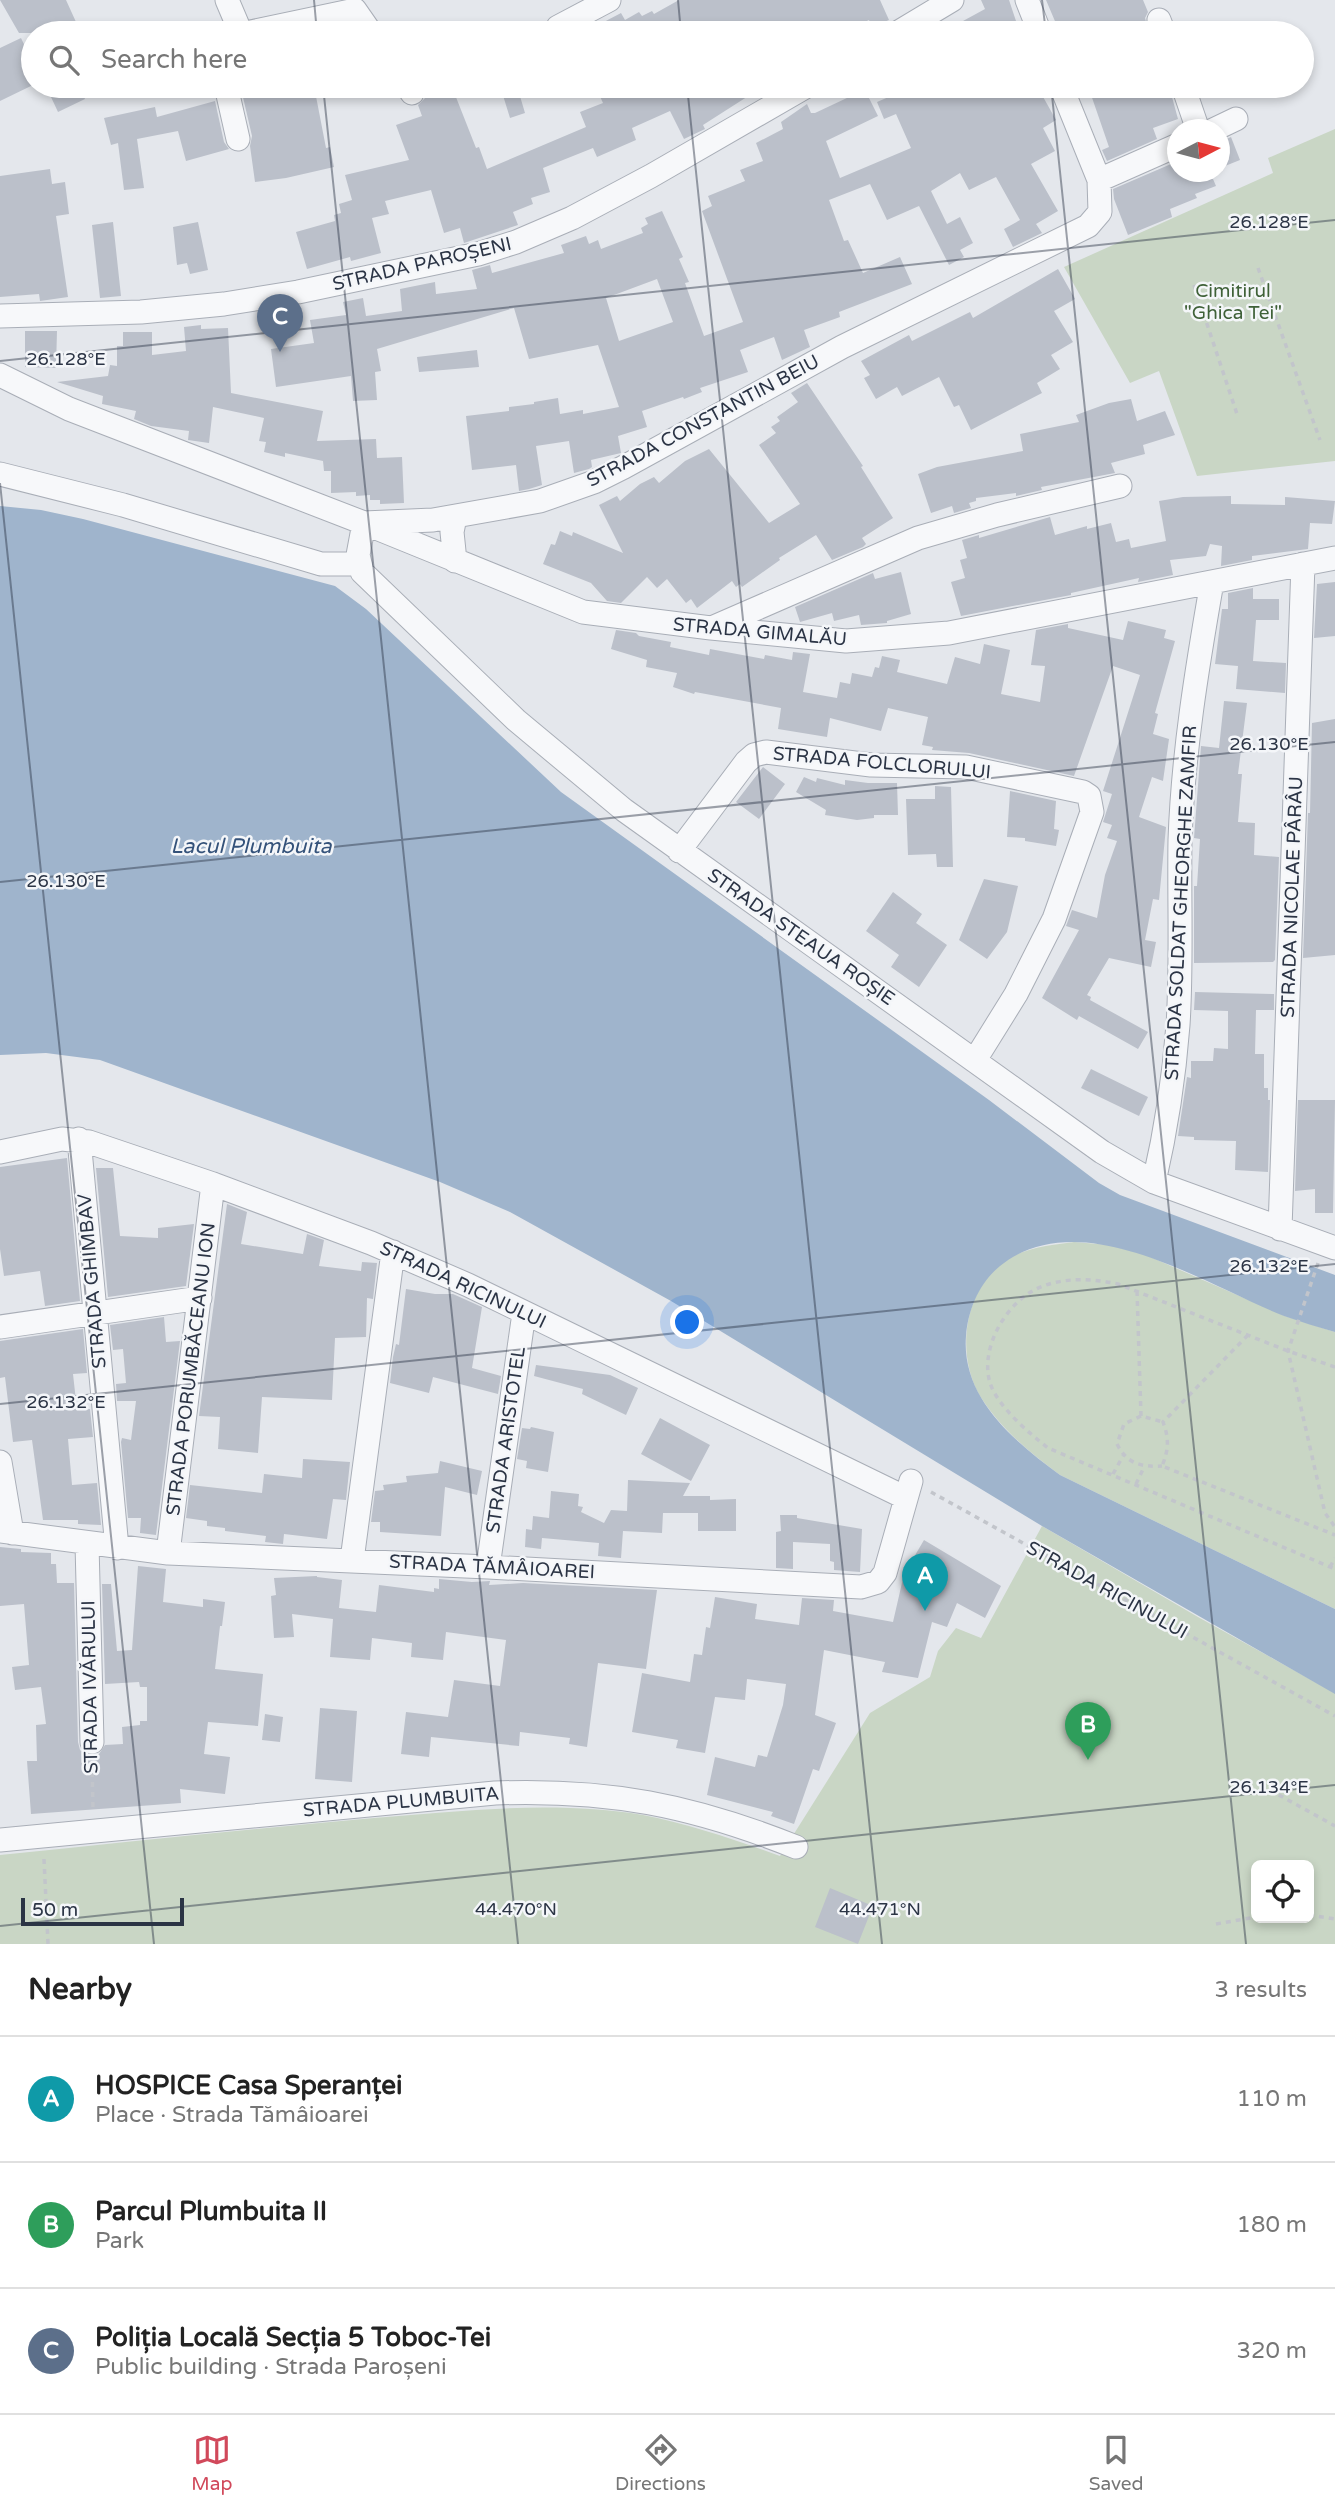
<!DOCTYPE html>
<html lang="en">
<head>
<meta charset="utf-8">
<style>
  body { margin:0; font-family:"Varela Round",sans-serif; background:#f6f6f6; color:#222 }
  .controls { position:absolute; right:21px; bottom:21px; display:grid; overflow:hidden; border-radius:10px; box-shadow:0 4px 10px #0003 }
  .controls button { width:63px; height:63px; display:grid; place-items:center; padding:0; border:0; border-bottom:2px solid #e0e0e0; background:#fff; color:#222; font:35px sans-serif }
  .compass { position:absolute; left:1167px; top:119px; width:63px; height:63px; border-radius:50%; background:#fff; box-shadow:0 4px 10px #0003; rotate:84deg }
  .scale { position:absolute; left:21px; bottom:18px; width:163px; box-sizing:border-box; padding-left:7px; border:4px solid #2b3445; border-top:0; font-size:19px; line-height:24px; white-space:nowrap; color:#2b3445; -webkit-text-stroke:5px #f4f6f9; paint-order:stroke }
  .you { position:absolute; left:688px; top:1323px; width:24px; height:24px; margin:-18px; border:5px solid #fff; border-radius:50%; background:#1a73e8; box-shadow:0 0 0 10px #1a73e833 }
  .badge { display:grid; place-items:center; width:46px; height:46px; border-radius:50%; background:#d1495b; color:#fff; font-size:23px; font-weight:700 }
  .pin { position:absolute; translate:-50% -58px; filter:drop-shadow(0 2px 4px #0008) }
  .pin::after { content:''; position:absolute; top:37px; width:24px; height:21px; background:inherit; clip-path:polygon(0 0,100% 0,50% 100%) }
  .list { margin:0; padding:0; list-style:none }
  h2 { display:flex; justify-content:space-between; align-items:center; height:91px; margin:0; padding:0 28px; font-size:30px }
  h2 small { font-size:23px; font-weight:400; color:#767676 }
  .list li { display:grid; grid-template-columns:46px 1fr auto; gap:21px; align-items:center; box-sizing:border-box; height:126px; padding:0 28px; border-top:2px solid #e0e0e0 }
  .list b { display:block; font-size:26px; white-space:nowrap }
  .list p { margin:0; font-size:23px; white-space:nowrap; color:#767676 }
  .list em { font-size:23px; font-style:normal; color:#767676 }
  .icon { flex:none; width:38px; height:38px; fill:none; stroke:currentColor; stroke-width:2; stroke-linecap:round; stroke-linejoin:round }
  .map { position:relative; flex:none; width:1335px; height:1944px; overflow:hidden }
  .search { position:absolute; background:#fff; box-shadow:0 4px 10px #0003; left:21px; right:21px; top:21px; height:77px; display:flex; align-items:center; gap:18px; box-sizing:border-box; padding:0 24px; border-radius:38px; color:#767676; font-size:26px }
  .sheet { height:469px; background:#fff }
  nav { display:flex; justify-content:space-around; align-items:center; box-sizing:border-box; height:98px; border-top:2px solid #e0e0e0; background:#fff; font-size:19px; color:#767676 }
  nav a { display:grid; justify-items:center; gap:4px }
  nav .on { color:#d1495b }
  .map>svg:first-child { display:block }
  .green { fill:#c9d6c5; fill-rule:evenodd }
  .water { fill:#9fb4cc }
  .building { fill:#bbc0ca; fill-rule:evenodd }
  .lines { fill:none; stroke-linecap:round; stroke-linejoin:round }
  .minor-casing { stroke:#a9aeb7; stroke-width:25 }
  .path { stroke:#c2c5cb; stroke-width:3.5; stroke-dasharray:5 5; stroke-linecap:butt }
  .minor { stroke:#f7f8fa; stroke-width:23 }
  .ticks { fill:none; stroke:#2b3445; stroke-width:2; stroke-opacity:0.45 }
  .labels { text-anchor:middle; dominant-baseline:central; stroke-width:5; stroke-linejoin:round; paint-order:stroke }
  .street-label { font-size:19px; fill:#2b3445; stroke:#f4f6f9 }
  .park-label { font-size:19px; fill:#3f6138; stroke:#f4f6f9 }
  .water-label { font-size:21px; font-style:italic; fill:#34527a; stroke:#f4f6f9 }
  .ticks-label { font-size:18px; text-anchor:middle; fill:#2b3445; stroke:#f4f6f9; stroke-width:5; stroke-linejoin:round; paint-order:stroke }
</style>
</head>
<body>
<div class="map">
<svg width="1335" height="1944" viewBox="0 0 1335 1944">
  <rect width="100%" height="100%" fill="#e4e7ec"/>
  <path class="green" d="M1335 129V461L1197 476 1159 371 1130 383 1064 267 1273 173 1268 158Z
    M1074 1242 1110 1245 1146 1255 1285 1316 1335 1332V1609L1060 1475C1029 1452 1001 1429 980 1396 954 1352 965 1283 1011 1257 1030 1247 1053 1245 1074 1242Z
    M1042 1526 1198 1617 1335 1693V1944H0V1855C125 1842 249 1829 374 1818 463 1811 554 1800 643 1815 690 1824 735 1840 780 1856L870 1713 930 1677 938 1651 956 1628 981 1638ZM1256 1865H1309V1918H1256Z"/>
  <path class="water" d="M0 506 41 510 83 519 335 586 366 609 561 792 989 1100 1099 1183 1120 1195 1335 1275V1332C1318 1327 1301 1322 1284 1316 1205 1285 1081 1201 1000 1266 980 1282 968 1309 966 1336 961 1398 1015 1442 1060 1475L1335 1609V1694L1042 1526 671 1301 510 1212 440 1182 100 1060 46 1053 0 1055Z"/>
  <path class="building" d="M0 0H66L81 33H19Z
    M679 0H880L889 20 872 27 869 20 840 33H769L766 26 754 33H583L621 13 625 20 639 12 642 16 652 11 654 14Z
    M981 0H1009L1020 33H941L985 9Z
    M1046 0H1143L1148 12 1145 18 1149 33H1060Z
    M21 38 33 63V85L0 101V48Z
    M75 86H80L85 99 58 112 51 97Z
    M246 86H314L326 148 330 147 334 167 286 178 255 182 250 146 252 136 242 93 247 92Z
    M510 86H517L525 113 510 118 501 89Z
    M608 86H764L703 125 705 129 684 139 670 111 632 128 636 140 597 157 593 148 543 168 550 192 531 198 533 204 513 212 518 225 464 243 460 228 444 233 431 190 385 201 389 214 372 218 381 253 351 261 350 257 307 269 296 232 335 221 334 215 341 213 339 204 352 200 345 175 409 160 396 125 422 116 418 105 425 98 452 87 476 148 479 147 487 169 586 127 580 112 603 103 597 90Z
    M843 86H863L878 116 826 141 840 178 911 148 896 114 884 119 877 102 914 86H1037L1056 120 1043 128 1055 151 1031 164 1058 211 1036 224 1042 233 1013 247 1004 229 1020 220 996 177 969 190 960 173 931 191 947 224 960 217 973 243 960 250 964 257 949 265 919 206 887 220 870 184 829 200 844 241 848 240 863 273 900 257 912 284 839 312 840 317 804 330 810 347 782 360 774 337 740 350 748 372 700 388 702 392 684 399 683 397 642 411 647 427 618 436 621 453 591 460 592 467 589 469 574 473 569 441 536 446 542 485 529 489 519 491 516 465 472 470 466 416 509 411V407L534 404V402L558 398 560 414 583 410V414L619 407 598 345 529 359 514 308 377 349 381 371 375 372 377 400 353 401 351 376 276 387 271 349 314 343 310 320 346 315 343 302 363 298 366 316 402 311 400 289 435 282 436 294 477 289 472 270 490 265 492 273 564 253 561 245 586 236 589 244 598 240 601 249 643 233 641 228 648 224 645 218 662 211 683 257 679 259 689 282 685 283 704 336 743 322 702 211 712 206 708 196 745 181 740 170 763 161 756 143 783 129 781 122 807 104 811 113H815L849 97ZM657 279 673 322 619 341 606 298Z
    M1088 86H1169L1178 119 1153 128 1157 139 1107 161 1102 150 1109 147Z
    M215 101 224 142 229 149 186 161 178 131 137 139 144 188 124 190 118 143 111 145 104 118 155 107 157 117Z
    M1231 137 1240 160 1220 168V142Z
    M1178 161V172H1210L1216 186 1195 194 1197 198 1170 209 1172 217 1128 235 1114 199 1113 189Z
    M50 169 52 184 65 182 69 214 56 216 68 297 40 301 39 294 0 297V176Z
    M113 222 121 296 100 298 92 225Z
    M198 222 208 270 190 274 187 263 177 265 173 227Z
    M1058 269 1075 299 1054 311 1073 342 1051 355 1060 369 1037 383 1042 393 971 430 959 405 954 407 939 377 902 396 897 387 876 399 864 378 870 375 861 361 909 335 912 341 970 312 973 318Z
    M201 325V329L228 328 231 393 323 411 317 441 376 439 377 458 402 457 404 503 380 504V500H370V495L356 496V492L331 493V471H324L323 461 285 453V457L264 452 266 442 259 441 264 418 213 407 209 443 188 440 189 431 151 426 134 419 136 411 102 404 103 396 57 382 108 376 110 365 117 366V346H123V332H152V355L186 351 184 327Z
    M25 331H57L56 368 25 367Z
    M477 350 479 367 419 372 417 357Z
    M807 383 863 466 861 467 893 518 862 538 866 544 863 547 832 560 816 535 779 558 780 560 742 587 740 584 736 587 732 581 697 608 691 599 686 603 667 579 657 588 647 577 621 603 607 601 591 583 543 564 551 544 555 545 560 531 572 536 573 532 623 553 599 505 617 496 620 501 640 484 654 477 659 483 685 461 709 449 769 523 800 504 759 445 776 433 771 427 780 421 777 417 798 402 791 393Z
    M1131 399 1137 421 1165 411 1175 435 1143 445 1145 454 1111 463 1115 473 1041 487 1042 490 1016 496V493L976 498V501L969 503 971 508 954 513 952 506 931 513 918 474 937 467 1023 451 1020 434 1079 422 1076 415 1109 403Z
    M1231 496V504L1285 505V497L1335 501 1332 524 1310 523 1308 549 1252 556V560L1221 566 1222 546 1210 544 1206 556 1170 560 1173 575 1138 582 1139 578 1071 593V595L961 616 951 582 965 578 960 560 967 558 962 540 979 535V538L1050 517 1055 535 1087 526V529L1111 523 1116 542 1129 539 1131 548 1166 541 1159 501 1183 497Z
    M901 572 911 614 887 621V623L861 625 859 615 834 621 832 613 800 622 795 607 873 573 875 579Z
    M1335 582V636L1314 638 1317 584Z
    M1253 588V599H1279V620H1256L1253 661 1286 663 1285 693 1236 689 1238 666 1215 664 1222 609H1228V593Z
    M1128 621 1166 630 1164 638 1175 641 1155 713 1158 714 1153 734 1169 739 1163 781 1152 777 1139 817 1166 827 1159 900 1153 899 1145 940 1156 942 1151 967 1109 958 1087 995 1091 997 1090 1000 1148 1032 1138 1049 1079 1016 1077 1020 1042 998 1079 930 1066 926 1072 910 1097 918 1105 875 1117 841 1107 838 1112 825 1103 822 1112 794 1103 791 1140 675 1113 666 1074 776 969 753 932 750 933 747 922 745 928 717 888 708 881 731 830 718 827 737 778 729 781 708 695 692 694 694 673 687 677 673 646 667 647 660 611 649 616 630 636 633 639 636 671 642 670 647 709 655 710 649 764 659 765 655 792 660 793 652 810 654 803 692 837 698 840 682 850 684 852 673 872 677 875 667 879 668 882 656 900 660 897 672 947 684 955 657 980 664 984 644 1010 650 1001 694 1040 702 1045 666 1031 665 1036 630 1068 624V628L1123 640Z
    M1224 701 1247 703 1238 774H1242L1238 822 1255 823 1254 855 1279 857 1275 960 1273 962 1194 963V886H1197L1200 839 1194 838 1201 746 1219 748Z
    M1335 719V955L1303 958 1308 813H1310L1312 723Z
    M763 767 785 784 759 819 736 802Z
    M804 777 816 782 817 778 845 785V780L868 783H897L898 815H874V818L857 820 825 815 826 810 796 792Z
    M935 786 951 787 953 867H937L936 854 908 855 906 799H935Z
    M1010 791 1056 801 1054 829 1059 830 1056 846 1025 841V838L1007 837Z
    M984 879 1018 886 1007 932 987 959 959 940Z
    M893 892 922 914 916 923 947 945 919 987 891 967 899 955 866 931Z
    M1195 992 1274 994V1010H1256L1255 1054H1264V1088H1268V1100H1270L1268 1172 1235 1170 1236 1141 1194 1140V1137L1178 1136 1187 1077 1191 1078V1061H1213L1214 1048 1228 1049V1011L1194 1010Z
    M1091 1069 1148 1097 1139 1116 1081 1088Z
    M1298 1100H1335L1333 1213H1315V1189L1295 1191Z
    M67 1158 80 1301 45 1306 40 1271 4 1276 0 1249V1167Z
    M96 1168H113L120 1236 158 1238V1228L194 1224 186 1286 108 1297Z
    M227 1204 247 1212 241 1244 303 1254 307 1234 324 1240 319 1266 361 1271 362 1262 377 1263 373 1299 367 1298 366 1337 335 1338 332 1400 262 1397 258 1453 218 1449 220 1417 199 1416Z
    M406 1289 435 1294H453L482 1307 472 1368 501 1376 498 1394 433 1377 429 1393 390 1383 393 1357 396 1344 399 1345Z
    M164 1317 166 1342 180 1341 156 1535 140 1533 141 1518H128L121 1442 122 1438 131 1440 136 1401H117L116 1384 126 1383 123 1349 113 1350 110 1325Z
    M83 1329 87 1373 73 1374 77 1410 90 1409 93 1437 68 1439 72 1485 97 1483 101 1525 78 1524V1520H43L32 1440 13 1442 5 1377 0 1378V1341Z
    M536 1365 610 1375 638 1388 626 1415 582 1394 583 1389 534 1376Z
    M660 1418 710 1445 691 1481 641 1454Z
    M531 1427 554 1432 548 1472 526 1468 527 1461 517 1459 522 1428 530 1429Z
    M303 1459 350 1462 346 1500 333 1499 327 1539 284 1534 283 1544 265 1542 266 1536 225 1531V1528L207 1526V1521L186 1518 190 1485 262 1493 264 1474 302 1478Z
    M440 1461 482 1471 477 1495 445 1487 441 1536 380 1532V1522H371L375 1491 384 1490 383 1485 407 1482 406 1476 438 1473Z
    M628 1480 690 1483 683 1496H710V1500L736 1499V1531H698V1513H663L662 1533 623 1531 621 1558 598 1556 599 1543 542 1538 541 1549 525 1547 526 1529 532 1530 533 1516 549 1518 551 1491 579 1494 578 1506 583 1507 581 1512 604 1523 611 1510 627 1511Z
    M780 1515H797V1518L862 1529 860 1572 834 1570V1562L830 1561V1544L793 1542V1569L776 1568V1532L781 1531Z
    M924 1540 1001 1586 985 1618 957 1603 947 1627 932 1622 918 1678 882 1672 885 1662 824 1650 815 1715 836 1723 819 1771 813 1769 794 1824 771 1816 773 1812 707 1795 715 1757 755 1767 758 1755 767 1757 783 1705 786 1684 747 1679 745 1700 715 1697 705 1753 676 1748 678 1740 632 1732 642 1673 690 1682 694 1654 702 1655 706 1627 710 1628 715 1597 757 1604 755 1619 799 1625 802 1598 834 1600 833 1611 893 1622 904 1574Z
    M0 1547 21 1549V1552L51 1553V1564H56L57 1583H74L78 1742 80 1750 86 1755 99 1754 105 1745 123 1744 122 1727 140 1725V1721H147V1687H140L139 1682 105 1684 102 1584H111L117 1651 132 1650 138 1566 166 1569 163 1602 203 1607V1599L225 1602 222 1626H220L215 1669 263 1674 258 1726 208 1722 204 1754 230 1757 225 1794 180 1789 181 1803 31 1814 27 1761H37L36 1725 46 1724 41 1687 15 1690 12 1667 29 1665 24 1604 0 1606Z
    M317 1576V1577L342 1580 339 1608 376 1612 379 1585 434 1592V1588L439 1589V1579L472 1582 490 1581 489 1585 523 1583 657 1590 646 1669 598 1663 587 1747 569 1744 570 1738 520 1732 519 1746 431 1737 429 1757 401 1754 406 1712 448 1717 454 1680 500 1686 506 1640 446 1632 443 1660 411 1657 412 1643 372 1638 370 1660 330 1657 333 1619 292 1614 294 1637 274 1638 271 1596 276 1595 274 1578Z
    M320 1708 357 1711 352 1782 315 1779Z
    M265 1714 283 1717 280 1742 262 1740Z
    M830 1888 873 1906 858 1944 815 1927Z"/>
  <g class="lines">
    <g class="minor-casing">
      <path id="minor" d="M227 0 241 33
        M1027 0 1040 33
        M1159 20 1164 33
        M558 27 609 0
        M246 33 355 10 371 33
        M897 33 952 0
        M226 86 238 139
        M407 86 412 93
        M1183 86 1198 130
        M1213 130 1236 119
        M1099 180 1178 145
        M0 316 141 312 224 304 298 292 478 254 516 242 572 218 651 176 807 86
        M0 375 69 409 364 523 433 520 540 501 594 482 624 467 842 347 1088 226 1100 212 1099 180 1061 86
        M0 474 123 505 321 564H359
        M455 517 452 532 455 561
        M1335 558 949 633 846 641 711 628 583 612 364 523 358 555 362 572 516 720 624 810 1102 1152 1154 1182 1335 1248
        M714 627 918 538 997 515 1120 486
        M679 851 746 762 754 755 766 752 871 765 966 767 1083 792 1089 796 1092 812 1054 919 1016 994 975 1060
        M79 1139 117 1548
        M0 1152 62 1139 89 1142 213 1184 371 1243 468 1285 906 1498
        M1154 1182C1166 1130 1174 1078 1178 1025 1182 964 1179 901 1180 840 1183 753 1197 668 1212 582
        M1280 1229 1303 564
        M0 1327 200 1298
        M0 1462 12 1533
        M0 1531 168 1553 488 1567 861 1587 878 1582 885 1573 911 1481
        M87 1544 92 1742
        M168 1553 213 1184
        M352 1560 393 1252
        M488 1567 524 1313
        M0 1840 495 1793C608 1789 691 1805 796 1847"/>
    </g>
    <path class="path" d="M1258 268 1320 440
      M1194 285 1237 414
      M1318 1263 1288 1351 1325 1513 1335 1527
      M1137 1291 1141 1416 1163 1422
      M1248 1335 1163 1422C1169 1438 1169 1449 1162 1466L1335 1535
      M1335 1367 1288 1351 1118 1284C1093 1279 1068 1277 1043 1286 1009 1298 979 1346 990 1383 998 1407 1029 1433 1048 1448L1335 1569
      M1141 1416 1124 1424 1117 1444C1127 1464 1141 1467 1162 1466
      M1113 1474 1123 1456
      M1136 1484 1144 1467
      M931 1492 1335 1716
      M1330 1567 1335 1558
      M92 1762 93 1810
      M1270 1790 1335 1826
      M44 1859 48 1944
      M1309 1915 1335 1919
      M1216 1924 1256 1917"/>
    <use href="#minor" class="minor"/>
  </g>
  <path class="ticks" d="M314 0 317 33M678 0 681 33M1042 0 1046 33M323 86 518 1944M687 86 882 1944M1051 86 1246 1944M0 361 1335 220M0 483 154 1944M0 882 1335 742M0 1404 1335 1264M0 1926 1335 1785"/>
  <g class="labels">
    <g class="street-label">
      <text transform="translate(422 264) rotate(-13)">STRADA PAROȘENI</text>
      <text transform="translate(703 421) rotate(-28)">STRADA CONSTANTIN BEIU</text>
      <text transform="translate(760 632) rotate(5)">STRADA GIMALĂU</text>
      <text transform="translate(882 763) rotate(5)">STRADA FOLCLORULUI</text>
      <text transform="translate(1292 897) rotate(-88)">STRADA NICOLAE PÂRÂU</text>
      <text transform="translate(1181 903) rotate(-87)">STRADA SOLDAT GHEORGHE ZAMFIR</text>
      <text transform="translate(801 937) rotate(35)">STRADA STEAUA ROȘIE</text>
      <text transform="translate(92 1281) rotate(-95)">STRADA GHIMBAV</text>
      <text transform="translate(463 1285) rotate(25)">STRADA RICINULUI</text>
      <text transform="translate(191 1369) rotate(-83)">STRADA PORUMBĂCEANU ION</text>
      <text transform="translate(506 1440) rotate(-82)">STRADA ARISTOTEL</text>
      <text transform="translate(492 1567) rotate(3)">STRADA TĂMÂIOAREI</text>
      <text transform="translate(1107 1590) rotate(29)">STRADA RICINULUI</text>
      <text transform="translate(90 1687) rotate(-91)">STRADA IVĂRULUI</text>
      <text transform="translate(401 1802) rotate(-5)">STRADA PLUMBUITA</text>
    </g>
    <g class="park-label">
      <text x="1233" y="291">Cimitirul<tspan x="1233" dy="22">"Ghica Tei"</tspan></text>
    </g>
    <g class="water-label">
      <text x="251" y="846">Lacul Plumbuita</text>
    </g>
  </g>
  <g class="ticks-label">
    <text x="1269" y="228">26.128°E</text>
    <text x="66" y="365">26.128°E</text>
    <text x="1269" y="750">26.130°E</text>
    <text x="66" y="887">26.130°E</text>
    <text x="1269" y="1272">26.132°E</text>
    <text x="66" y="1408">26.132°E</text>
    <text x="1269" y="1793">26.134°E</text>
    <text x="516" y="1915">44.470°N</text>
    <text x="880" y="1915">44.471°N</text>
  </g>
</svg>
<div class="controls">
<button><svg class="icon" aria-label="locate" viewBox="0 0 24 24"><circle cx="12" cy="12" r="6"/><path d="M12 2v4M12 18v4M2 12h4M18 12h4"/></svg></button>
</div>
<svg class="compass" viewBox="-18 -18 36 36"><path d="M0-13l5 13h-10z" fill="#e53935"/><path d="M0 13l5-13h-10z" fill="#767676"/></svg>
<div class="scale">50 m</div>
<div class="you"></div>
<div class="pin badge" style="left:925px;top:1611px;background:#0f9aa8">A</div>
<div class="pin badge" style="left:1088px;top:1760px;background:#2e9e5b">B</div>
<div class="pin badge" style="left:280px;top:352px;background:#5c6f8a">C</div>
<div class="search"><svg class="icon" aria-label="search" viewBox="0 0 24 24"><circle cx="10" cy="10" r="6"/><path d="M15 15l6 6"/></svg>Search here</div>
</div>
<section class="sheet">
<h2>Nearby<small>3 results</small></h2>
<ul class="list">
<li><span class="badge" style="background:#0f9aa8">A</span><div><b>HOSPICE Casa Speranței</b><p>Place · Strada Tămâioarei</p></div><em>110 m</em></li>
<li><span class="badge" style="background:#2e9e5b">B</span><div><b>Parcul Plumbuita II</b><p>Park</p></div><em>180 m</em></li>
<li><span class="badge" style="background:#5c6f8a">C</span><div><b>Poliția Locală Secția 5 Toboc-Tei</b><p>Public building · Strada Paroșeni</p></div><em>320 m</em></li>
</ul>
</section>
<nav>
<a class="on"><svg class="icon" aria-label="map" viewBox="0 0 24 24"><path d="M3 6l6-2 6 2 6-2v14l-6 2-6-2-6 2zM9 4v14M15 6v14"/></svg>Map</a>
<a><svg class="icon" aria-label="directions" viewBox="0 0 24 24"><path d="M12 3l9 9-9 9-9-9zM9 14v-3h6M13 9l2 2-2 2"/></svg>Directions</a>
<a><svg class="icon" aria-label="saved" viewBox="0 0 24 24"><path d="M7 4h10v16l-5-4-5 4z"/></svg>Saved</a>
</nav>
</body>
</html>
